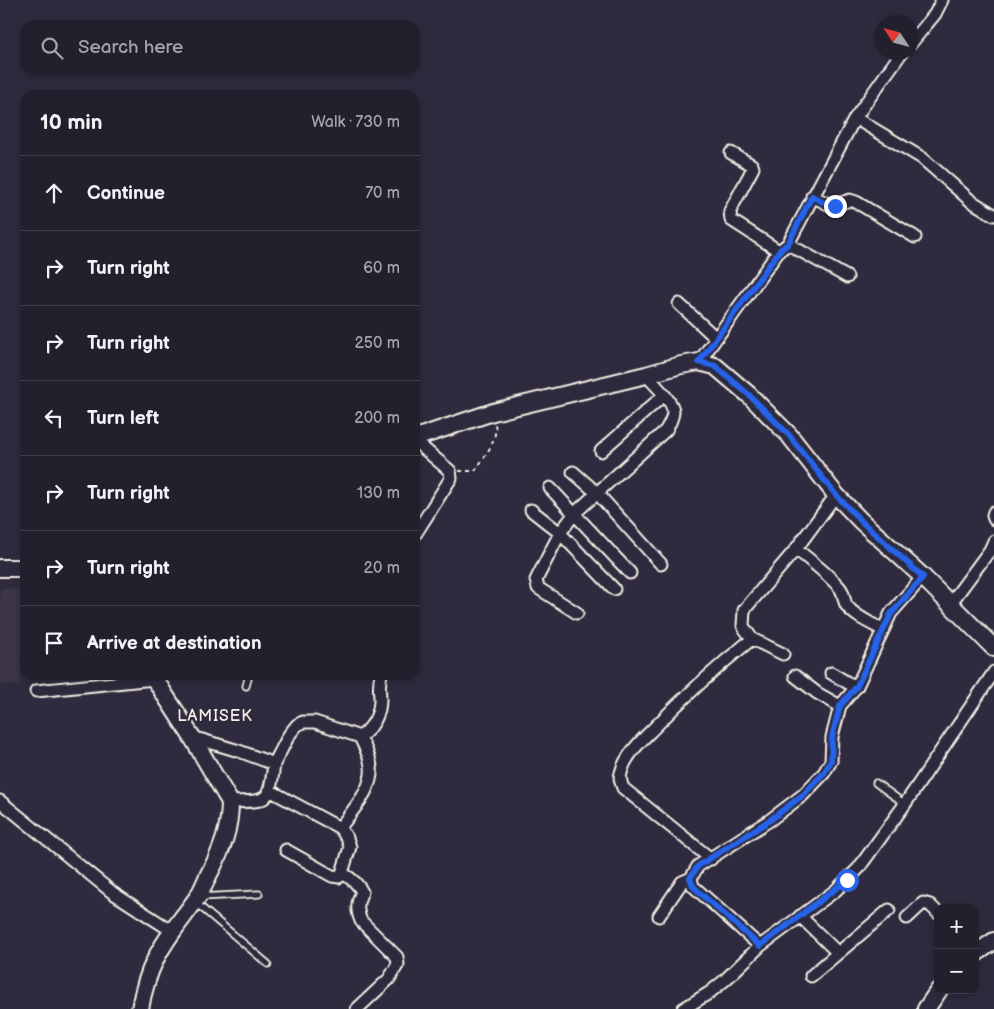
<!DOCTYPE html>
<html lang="en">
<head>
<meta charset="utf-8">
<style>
  body { margin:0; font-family:"Balsamiq Sans",sans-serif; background:#2f2d3a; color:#f1f3f6 }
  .controls { position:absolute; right:15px; bottom:15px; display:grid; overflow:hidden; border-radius:10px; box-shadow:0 2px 8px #0003 }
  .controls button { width:45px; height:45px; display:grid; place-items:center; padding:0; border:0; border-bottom:1px solid #403e4a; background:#23202e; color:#f1f3f6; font:25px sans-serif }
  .compass { position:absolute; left:874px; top:15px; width:45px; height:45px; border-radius:50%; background:#23202e; box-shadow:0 2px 8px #0003; rotate:306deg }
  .stop { position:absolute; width:15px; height:15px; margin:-11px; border:4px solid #2563eb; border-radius:50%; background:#fff }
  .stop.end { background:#2563eb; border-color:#fff; box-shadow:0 1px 5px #0008 }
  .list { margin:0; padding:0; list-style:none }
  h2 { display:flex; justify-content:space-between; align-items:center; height:65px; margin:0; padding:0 20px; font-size:21px }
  h2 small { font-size:16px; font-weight:400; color:#a3a3aa }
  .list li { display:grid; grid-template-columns:32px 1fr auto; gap:15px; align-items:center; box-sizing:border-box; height:75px; padding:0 20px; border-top:1px solid #403e4a }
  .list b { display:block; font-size:19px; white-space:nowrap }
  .list em { font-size:16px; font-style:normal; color:#a3a3aa }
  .icon { flex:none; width:28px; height:28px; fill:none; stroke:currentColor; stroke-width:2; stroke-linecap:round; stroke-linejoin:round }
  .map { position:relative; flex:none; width:994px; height:1009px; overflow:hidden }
  .search { position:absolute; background:#23202e; box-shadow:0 2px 8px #0003; left:20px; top:20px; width:400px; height:55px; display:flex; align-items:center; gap:12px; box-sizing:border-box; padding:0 18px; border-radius:15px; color:#a3a3aa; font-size:19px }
  .panel { position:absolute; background:#23202e; box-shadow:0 2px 8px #0003; left:20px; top:90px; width:400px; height:590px; border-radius:15px }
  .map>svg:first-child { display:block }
  .built { fill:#3b3647 }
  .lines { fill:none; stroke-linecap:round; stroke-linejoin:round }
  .lane-casing { stroke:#f4f1e8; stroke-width:9 }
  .street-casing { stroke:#f4f1e8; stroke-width:15 }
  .secondary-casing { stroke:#f4f1e8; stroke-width:20 }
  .path { stroke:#f4f1e8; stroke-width:2; stroke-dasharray:4 4; stroke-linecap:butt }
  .lane { stroke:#2f2a3d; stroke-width:5.5 }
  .street { stroke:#2f2a3d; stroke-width:11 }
  .secondary { stroke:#2f2a3d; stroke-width:16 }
  .route { stroke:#2563eb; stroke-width:6 }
  .labels { text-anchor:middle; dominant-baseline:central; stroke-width:4.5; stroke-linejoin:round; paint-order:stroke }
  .quarter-label { font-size:16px; letter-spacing:1px; fill:#f4f1e8; stroke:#2f2a3d }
</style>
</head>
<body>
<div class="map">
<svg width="994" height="1009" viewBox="0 0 994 1009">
  <rect width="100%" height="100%" fill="#2f2a3d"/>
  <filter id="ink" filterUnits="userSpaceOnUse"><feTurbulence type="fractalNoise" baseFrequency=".02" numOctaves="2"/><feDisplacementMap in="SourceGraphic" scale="10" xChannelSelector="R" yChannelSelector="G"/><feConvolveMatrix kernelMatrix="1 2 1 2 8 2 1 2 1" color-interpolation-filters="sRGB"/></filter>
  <g filter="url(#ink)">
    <path class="built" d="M0 588 25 589 20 685 0 684Z"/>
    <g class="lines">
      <g class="lane-casing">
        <path id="lane" d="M246 686 249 675
          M876 783 905 804
          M200 897 259 894
          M196 903 268 964"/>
      </g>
      <g class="street-casing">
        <path id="street" d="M912 42 935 14 942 0
          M855 118 922 158 971 201 994 215
          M731 153 752 165 753 168 730 211 731 220 779 251
          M812 196 832 206 850 200 856 202 915 237
          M788 244 847 277
          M679 304 716 338
          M699 362 779 251 788 244 855 118 902 52
          M415 441 450 471 451 478 416 533
          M601 451 664 395
          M573 472 597 493 661 564
          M550 488 630 573
          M531 510 560 533 614 589
          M994 512 993 515 994 519
          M796 549C811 561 827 573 840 588 845 594 843 601 847 606 855 617 871 623 883 630
          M950 604 990 550 994 541
          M577 613 538 588 536 580 560 533 575 513 666 430C669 424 673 419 673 411 673 401 653 383 646 375
          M783 654 752 639 743 626 744 610 796 549 836 495
          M831 673 848 683 857 686
          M795 676 817 693 840 706
          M36 691 154 679
          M192 737 239 751 274 764 289 735 297 725 303 722H315L360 737C372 728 380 715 380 699 380 691 378 684 381 675
          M271 791 340 828
          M0 801 113 893 172 931
          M230 802C268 801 269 804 274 764
          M286 850 332 876 339 877 342 873
          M711 859 623 788C621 782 619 779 621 773 625 756 640 742 652 730 684 697 717 667 752 639
          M659 916 682 882 691 878
          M800 916 838 953
          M907 918 923 903 930 905 938 913
          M760 946 693 886 691 878 698 866 770 820 803 795 824 773 831 761 832 737 840 706 857 686 891 613 923 577
          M811 976 889 910
          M357 1009 389 979 398 964 397 957 361 921C357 911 356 903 362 892 358 883 351 878 342 873L350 847 347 838 340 828C352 810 374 789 371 766 370 756 364 746 360 737
          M683 1009 709 993 725 980 760 946 835 891 858 869 905 804 994 672"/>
      </g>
      <g class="secondary-casing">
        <path id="secondary" d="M415 438 493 412 646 375 681 365 699 362 715 366 748 394 789 435 836 495 861 521 923 577 994 648
          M0 568H25
          M975 954 994 941
          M140 1009C143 991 148 974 156 958 167 936 183 918 197 898 202 891 205 882 209 874 222 850 230 829 230 802L192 737 152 675
          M926 1009 939 990"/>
      </g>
      <path class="path" d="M459 471H475C484 457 498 441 495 424"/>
      <use href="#lane" class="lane"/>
      <use href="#street" class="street"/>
      <use href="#secondary" class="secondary"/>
    </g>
  </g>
  <g class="lines" filter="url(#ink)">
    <path class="route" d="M835 206H830L812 196 788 244 780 250 699 362 715 366 748 394 789 435 836 495 861 521 923 577 891 614 857 686 840 706 832 737 831 761 824 773 803 795 770 820 698 866 690 878 693 886 700 893 760 946 847 880"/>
  </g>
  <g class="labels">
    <g class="quarter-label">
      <text x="215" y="716">LAMISEK</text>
    </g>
  </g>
</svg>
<div class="controls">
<button>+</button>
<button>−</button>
</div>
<svg class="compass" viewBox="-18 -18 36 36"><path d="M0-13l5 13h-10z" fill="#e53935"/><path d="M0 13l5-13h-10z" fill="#a3a3aa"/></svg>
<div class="stop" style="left:847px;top:880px"></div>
<div class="stop end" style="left:835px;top:206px"></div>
<div class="search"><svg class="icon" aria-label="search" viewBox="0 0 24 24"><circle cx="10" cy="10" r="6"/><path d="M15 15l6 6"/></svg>Search here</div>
<section class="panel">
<h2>10 min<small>Walk · 730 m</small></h2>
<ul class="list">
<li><svg class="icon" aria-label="ahead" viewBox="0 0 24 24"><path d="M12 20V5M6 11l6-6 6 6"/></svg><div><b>Continue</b></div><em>70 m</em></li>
<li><svg class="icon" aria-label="right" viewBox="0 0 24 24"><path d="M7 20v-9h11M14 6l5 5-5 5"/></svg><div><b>Turn right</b></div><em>60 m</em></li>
<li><svg class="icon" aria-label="right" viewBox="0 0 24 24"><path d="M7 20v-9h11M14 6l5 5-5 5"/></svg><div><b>Turn right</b></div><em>250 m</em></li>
<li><svg class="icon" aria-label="left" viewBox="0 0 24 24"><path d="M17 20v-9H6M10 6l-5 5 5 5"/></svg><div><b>Turn left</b></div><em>200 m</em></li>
<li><svg class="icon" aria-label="right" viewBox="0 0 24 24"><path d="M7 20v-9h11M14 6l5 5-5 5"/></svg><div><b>Turn right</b></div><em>130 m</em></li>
<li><svg class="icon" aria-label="right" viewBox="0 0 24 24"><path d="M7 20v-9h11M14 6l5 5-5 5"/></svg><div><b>Turn right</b></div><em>20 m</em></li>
<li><svg class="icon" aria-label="arrive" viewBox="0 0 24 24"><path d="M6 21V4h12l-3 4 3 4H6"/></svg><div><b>Arrive at destination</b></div></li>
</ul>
</section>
</div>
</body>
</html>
